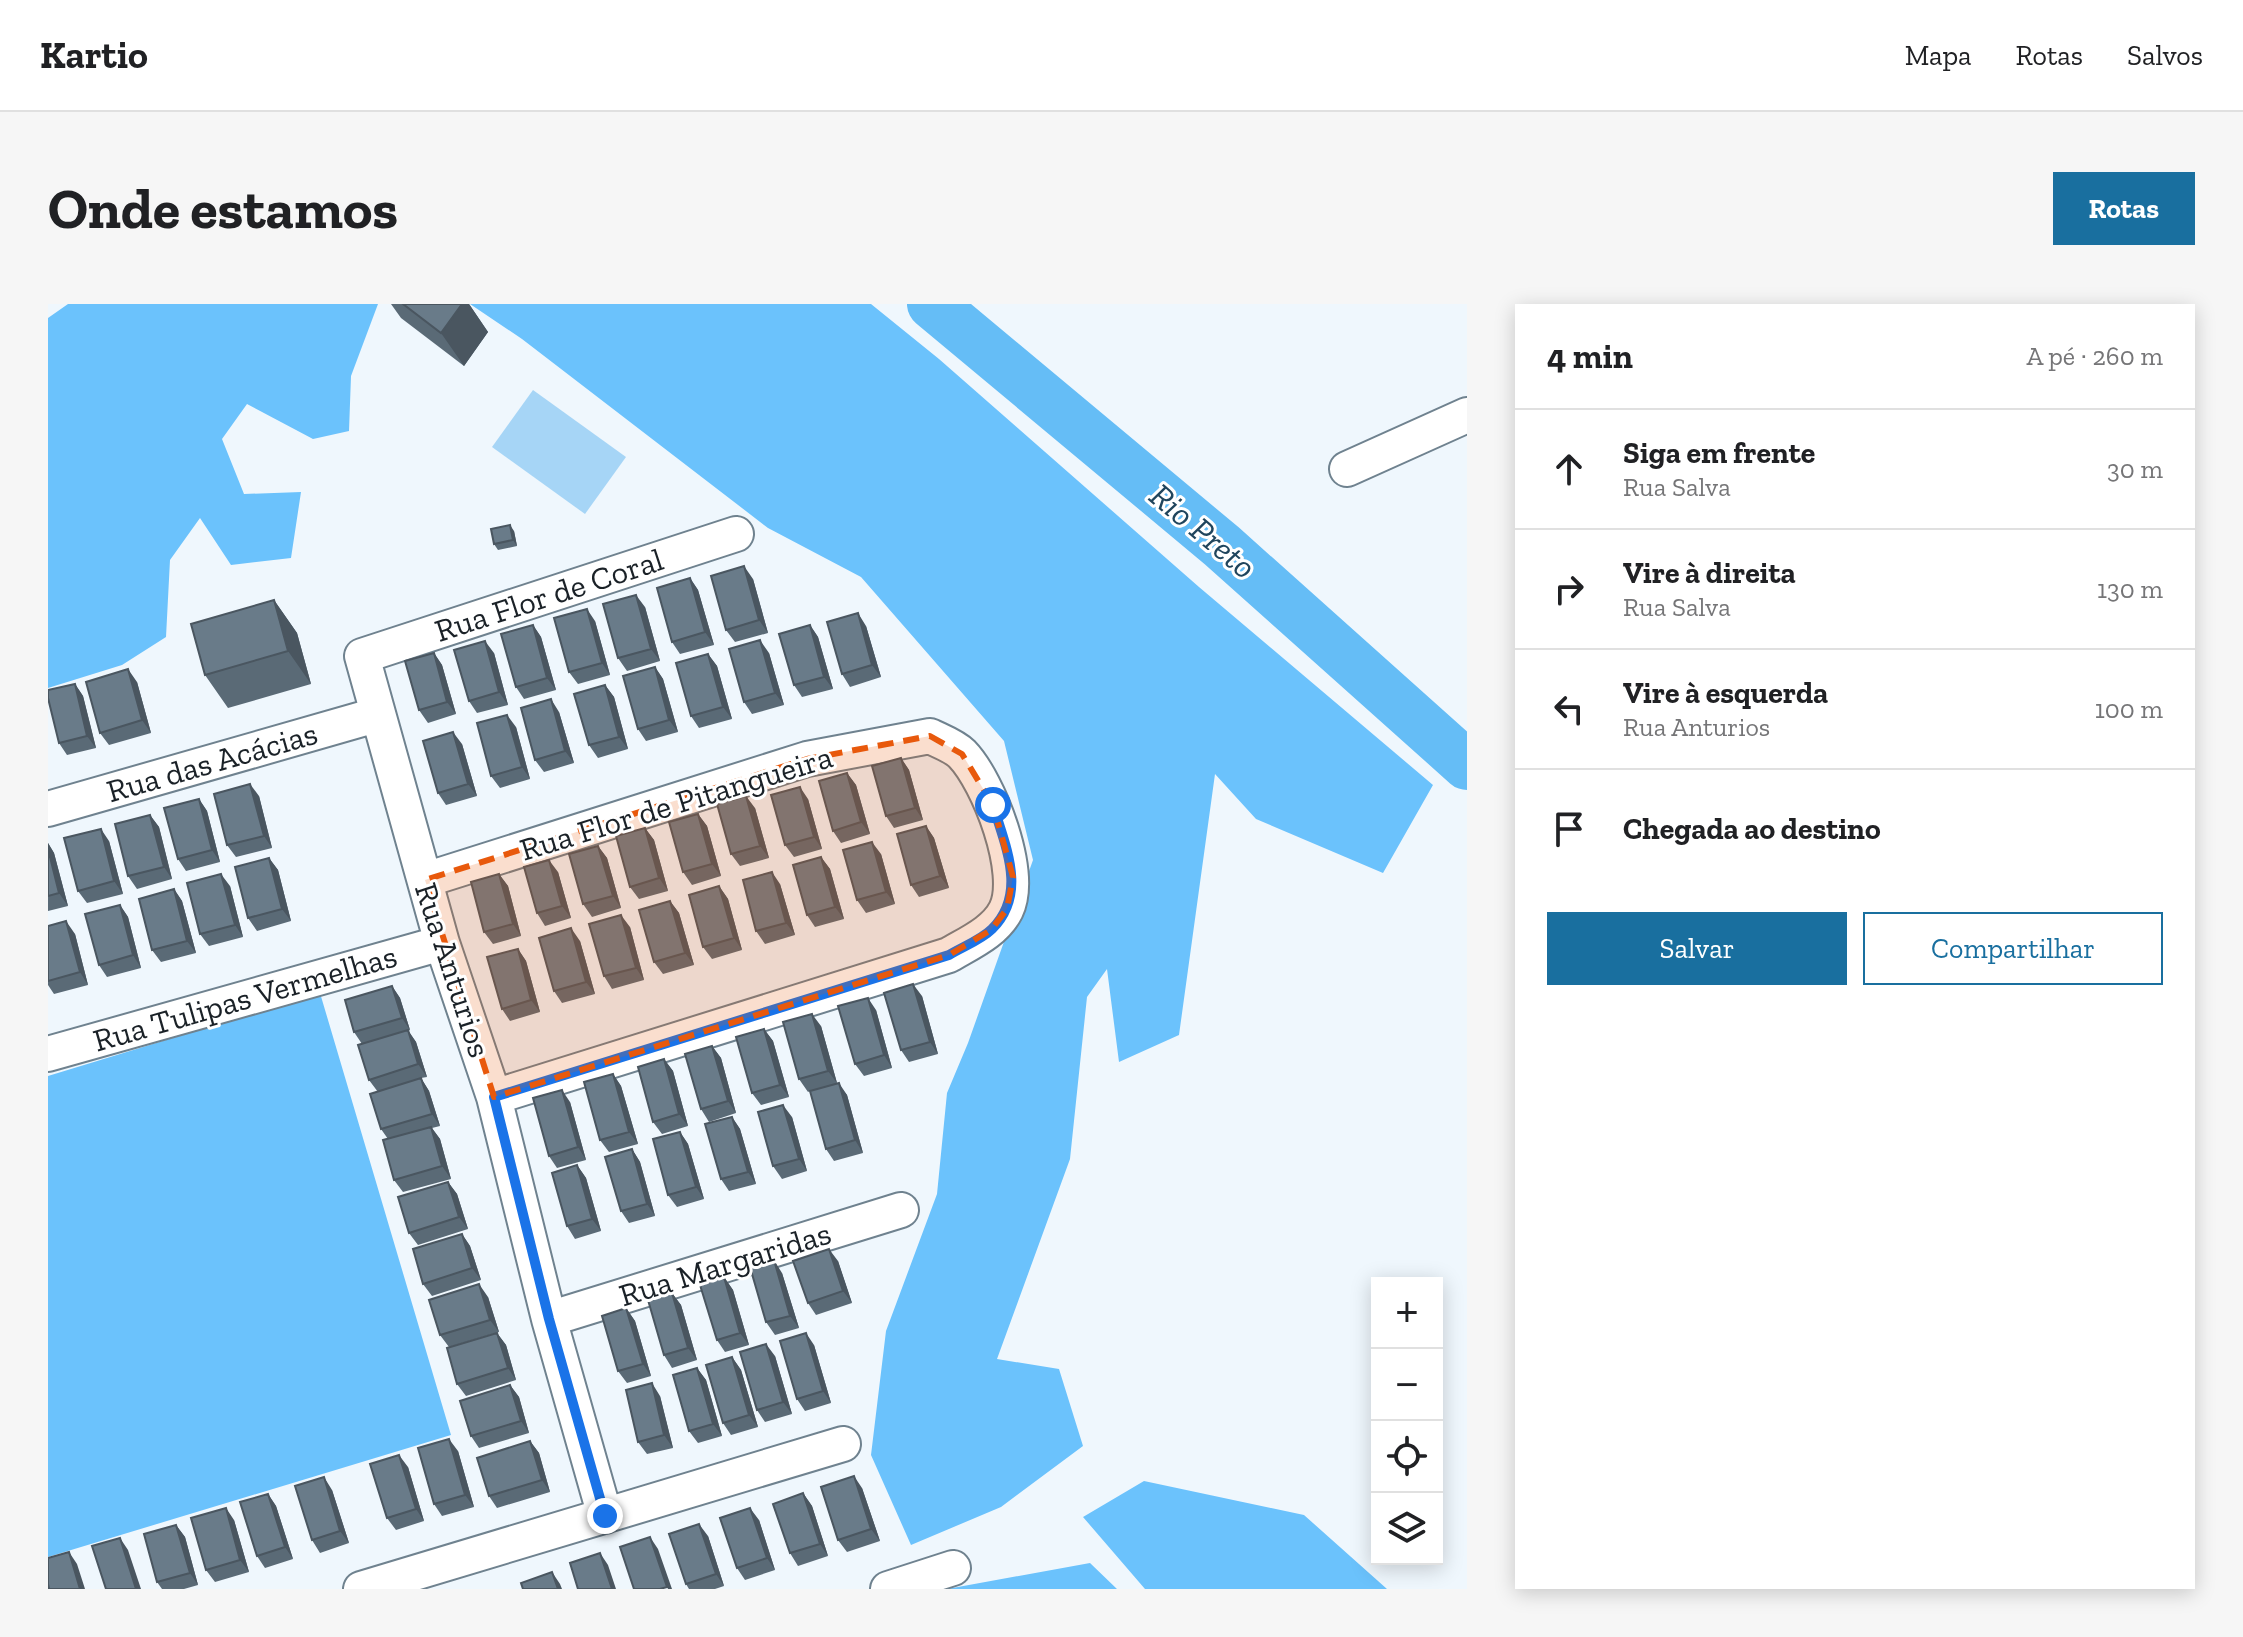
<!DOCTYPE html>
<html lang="pt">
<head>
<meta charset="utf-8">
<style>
  body { margin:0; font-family:"Zilla Slab",serif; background:#f6f6f6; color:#202124 }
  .controls { position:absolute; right:24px; bottom:24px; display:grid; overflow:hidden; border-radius:0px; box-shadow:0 4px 20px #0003 }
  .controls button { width:72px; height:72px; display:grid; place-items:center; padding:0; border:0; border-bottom:2px solid #e0e0e0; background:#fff; color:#202124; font:40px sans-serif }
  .stop { position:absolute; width:24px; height:24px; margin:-18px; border:6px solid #1a73e8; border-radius:50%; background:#fff }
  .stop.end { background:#1a73e8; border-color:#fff; box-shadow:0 2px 8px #0008 }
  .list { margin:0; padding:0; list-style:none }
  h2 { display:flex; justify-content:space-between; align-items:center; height:104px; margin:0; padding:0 32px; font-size:34px }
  h2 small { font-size:26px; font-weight:400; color:#757577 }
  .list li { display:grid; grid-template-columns:52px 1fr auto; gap:24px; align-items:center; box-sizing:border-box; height:120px; padding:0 32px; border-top:2px solid #e0e0e0 }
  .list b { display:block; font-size:30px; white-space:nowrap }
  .list p { margin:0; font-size:26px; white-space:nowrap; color:#757577 }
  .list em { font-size:26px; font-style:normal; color:#757577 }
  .actions { display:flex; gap:16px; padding:24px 32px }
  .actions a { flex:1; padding:18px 0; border:2px solid #196f9f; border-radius:0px; text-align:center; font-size:28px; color:#196f9f }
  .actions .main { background:#196f9f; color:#fff }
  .icon { flex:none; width:44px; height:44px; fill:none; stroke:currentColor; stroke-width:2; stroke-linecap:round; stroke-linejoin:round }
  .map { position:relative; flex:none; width:1419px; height:1285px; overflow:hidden; border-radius:0px }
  header { display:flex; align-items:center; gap:48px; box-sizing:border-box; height:112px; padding:0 40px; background:#fff; border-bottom:2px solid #e0e0e0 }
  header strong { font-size:38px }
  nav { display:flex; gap:44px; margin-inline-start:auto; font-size:28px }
  .intro { display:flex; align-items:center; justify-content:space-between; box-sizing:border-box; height:192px; padding:0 48px }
  h1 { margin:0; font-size:56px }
  .button { padding:20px 36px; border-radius:0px; background:#196f9f; color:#fff; font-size:28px; font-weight:700 }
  main { display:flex; gap:48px; padding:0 48px }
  aside { flex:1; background:#fff; border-radius:0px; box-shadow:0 4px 20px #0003 }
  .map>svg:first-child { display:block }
  .green { fill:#a6d5f6 }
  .forest { fill:#6bc2fc }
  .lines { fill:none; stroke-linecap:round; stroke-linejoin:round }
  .river { stroke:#65bdf6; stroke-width:50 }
  .minor-casing { stroke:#6f828f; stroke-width:38 }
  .minor { stroke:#fff; stroke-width:34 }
  .wall { fill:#5a6a76 }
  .shaded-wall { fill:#4a5660 }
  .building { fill:#697b89; stroke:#4a5660; stroke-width:2 }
  .route { stroke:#1a73e8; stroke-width:10 }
  .marked { fill:#e8590c; fill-opacity:0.2; stroke:#e8590c; stroke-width:6; stroke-dasharray:16 10; stroke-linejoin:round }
  .labels { text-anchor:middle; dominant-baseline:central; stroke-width:6; stroke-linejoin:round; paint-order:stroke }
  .street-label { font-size:32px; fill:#1a2127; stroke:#fff }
  .water-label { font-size:34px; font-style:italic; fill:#20455d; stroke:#fff }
</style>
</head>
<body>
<header>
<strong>Kartio</strong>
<nav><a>Mapa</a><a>Rotas</a><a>Salvos</a></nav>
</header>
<div class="intro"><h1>Onde estamos</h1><a class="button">Rotas</a></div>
<main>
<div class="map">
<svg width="1419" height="1285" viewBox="0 0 1419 1285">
  <rect width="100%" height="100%" fill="#eff7fd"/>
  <path class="green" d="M485 86 578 153 537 210 444 143Z"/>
  <path class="forest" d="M20 0H330L303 72 301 127 265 135 199 100 174 135 196 190 253 188 243 254 183 261 152 214 122 256 118 333 74 361 0 384V14Z
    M422 0H823L891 55 1151 283 1385 481 1335 569 1208 515 1167 470 1131 731 1071 758 1059 665 1039 693 1022 855 949 1055 1011 1065 1035 1142 953 1203 863 1241 823 1151 838 1027 889 890 899 789 920 739 985 556 956 437 813 273 720 224 474 35Z
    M272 689 403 1131 0 1253V772Z
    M1096 1177 1256 1211 1339 1285H1097L1035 1213Z
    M1042 1259 1069 1285H899Z"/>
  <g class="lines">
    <path class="river" d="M884 0 1174 242 1419 461"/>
    <g class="minor-casing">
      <path id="minor" d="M1299 165 1419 111
        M0 505 328 411
        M377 576 759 455 882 432C892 437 906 442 914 450 941 478 976 569 958 606 947 628 921 639 901 651L446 793
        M0 750 394 639
        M501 1015 853 906
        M557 1212 501 1015 446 793 394 639 314 352 688 230
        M313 1285 795 1140
        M840 1285 905 1264"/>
    </g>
    <use href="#minor" class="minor"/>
  </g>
  <path class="wall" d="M343 0H421L440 28 416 62 353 14Z
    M466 227 469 242 450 246 446 240Z
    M642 274 650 286 666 341 632 350 624 338Z
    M705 275 720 329 687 338 678 326Z
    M226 296 249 329 263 380 180 404 157 371Z
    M597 303 612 357 579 367 570 354Z
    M547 317 562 371 530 380 521 368Z
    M485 321 493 333 508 386 476 395 468 383Z
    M762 321 770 333 785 385 754 393 746 381Z
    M818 322 833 373 802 383 794 370Z
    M386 349 394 361 408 410 380 419 371 406Z
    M446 349 460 401 429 409 421 397Z
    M721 349 736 401 704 410 696 398Z
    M660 350 669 362 684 415 651 424 643 412Z
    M607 363 615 375 630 428 598 437 590 425Z
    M89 378 103 429 61 441 52 429Z
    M27 380 35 392 48 444 19 451 11 439Z
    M557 381 566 393 580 445 550 454 541 441Z
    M511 408 526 459 496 468 487 456Z
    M468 423 482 475 452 484 443 472Z
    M414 440 429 492 398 501 390 489Z
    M853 454 861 466 875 516 846 524 838 512Z
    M799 469 808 481 822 530 793 539 785 527Z
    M211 492 224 544 188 553 179 541Z
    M151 495 159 507 172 558 138 567 130 555Z
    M760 495 774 545 746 553 737 541Z
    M707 504 721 554 692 562 683 550Z
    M650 510 659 522 673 572 644 581 635 568Z
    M102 511 111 523 124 575 89 585 80 572Z
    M878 522 886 534 901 584 871 593 863 581Z
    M597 524 606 536 620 587 591 595 582 583Z
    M61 537 75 590 39 599 30 587Z
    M0 539 6 549 20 602 0 607Z
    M550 542 559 554 573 604 544 613 535 600Z
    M833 550 847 600 818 609 809 596Z
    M773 553 782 565 796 615 767 623 759 611Z
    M221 554 230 566 243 617 209 627 200 614Z
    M510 568 523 614 497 622 489 609Z
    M451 570 460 582 473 632 445 640 436 628Z
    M732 580 747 631 717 640 708 627Z
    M182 582 195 633 161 642 152 630Z
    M671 582 680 595 694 646 664 655 655 643Z
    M126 585 134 597 148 649 113 658 104 646Z
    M622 597 631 609 646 661 615 670 606 658Z
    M72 601 80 613 93 664 59 673 51 661Z
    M0 622 27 630 40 681 6 690 0 681Z
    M582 623 596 676 564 685 556 672Z
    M532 637 547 690 514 699 506 687Z
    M470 645 478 657 492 708 462 717 454 705Z
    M344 682 352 694 362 726 360 727 368 738 379 773 373 774 381 787 392 822 384 824 392 835 403 875 355 888 346 876 340 835 333 825 330 788 321 776 314 740 306 728Z
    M874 692 890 750 861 758 853 746Z
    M828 706 844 764 816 772 807 760Z
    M773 722 789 779 799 791 815 849 786 857 778 845 762 787 760 788 751 775Z
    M716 725 725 737 741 793 713 801 704 789Z
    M664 742 673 754 688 809 661 818 653 805Z
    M616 755 625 767 640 822 614 830 605 818Z
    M565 770 573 782 590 840 561 848 552 836Z
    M522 798 538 856 509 864 501 852Z
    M684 813 692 825 708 880 681 887 673 875Z
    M744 813 759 867 734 875 725 862Z
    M632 828 640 840 656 895 629 903 620 891Z
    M584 845 592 858 607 912 581 919 573 907Z
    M529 861 538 874 553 927 527 935 519 922Z
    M400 878 409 890 420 925 370 941 361 929Z
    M414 930 422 942 433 976 384 992 375 980Z
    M790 957 804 999 768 1011 760 999Z
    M734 969 751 1024 727 1031 718 1018Z
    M676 973 685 986 701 1041 677 1048 669 1036Z
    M624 989 633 1001 649 1056 624 1064 616 1051Z
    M440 993 451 1028 401 1043 392 1031Z
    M578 1004 587 1017 603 1072 579 1079 570 1067Z
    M449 1029 458 1041 468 1076 418 1092 409 1080Z
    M766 1041 783 1099 757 1107 749 1095Z
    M727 1052 744 1110 717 1118 709 1106Z
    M684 1053 693 1066 710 1123 683 1131 675 1119Z
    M649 1064 658 1076 674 1132 650 1139 641 1127Z
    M462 1081 471 1093 481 1129 431 1144 423 1132Z
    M612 1092 625 1144 599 1150 590 1138Z
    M482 1137 491 1149 502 1188 449 1204 441 1192Z
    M410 1147 426 1203 394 1212 386 1200Z
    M360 1163 376 1217 348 1226 339 1214Z
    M814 1184 832 1237 799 1248 790 1236Z
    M284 1186 301 1239 272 1249 264 1236Z
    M755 1189 764 1202 780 1252 750 1262 742 1249Z
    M220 1190 228 1202 245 1255 217 1264 209 1252Z
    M186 1216 201 1268 167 1278 158 1266Z
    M711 1216 727 1266 697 1276 689 1264Z
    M128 1221 137 1233 150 1281 136 1285H114L109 1278Z
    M660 1232 676 1282 667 1285H641L638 1280Z"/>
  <path class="shaded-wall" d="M414 0H421L440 28 416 62 393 29Z
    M462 221 466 227 469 242 465 236Z
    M696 262 705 275 720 329 711 316Z
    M642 274 650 286 666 341 657 328Z
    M588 291 597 303 612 357 603 345Z
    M226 296 249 329 263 380 240 347Z
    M539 305 547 317 562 371 554 359Z
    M810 309 818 322 833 373 824 361Z
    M485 321 493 333 508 386 499 374Z
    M762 321 770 333 785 385 776 373Z
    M712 336 721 349 736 401 727 389Z
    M437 337 446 349 460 401 451 388Z
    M386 349 394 361 408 410 399 398Z
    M660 350 669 362 684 415 675 403Z
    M607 363 615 375 630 428 621 416Z
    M80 365 89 378 103 429 94 416Z
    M27 380 35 392 48 444 39 432Z
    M557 381 566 393 580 445 571 433Z
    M503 395 511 408 526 459 517 447Z
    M459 411 468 423 482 475 474 463Z
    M405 428 414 440 429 492 420 480Z
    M853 454 861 466 875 516 867 504Z
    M799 469 808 481 822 530 813 518Z
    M202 480 211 492 224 544 216 532Z
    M752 483 760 495 774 545 766 533Z
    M698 492 707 504 721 554 712 542Z
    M151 495 159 507 172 558 164 546Z
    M650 510 659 522 673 572 664 560Z
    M102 511 111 523 124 575 116 563Z
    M878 522 886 534 901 584 892 572Z
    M597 524 606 536 620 587 611 574Z
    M53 525 61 537 75 590 66 577Z
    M824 538 833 550 847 600 838 588Z
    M0 539 6 549 20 602 11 589 0 545Z
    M550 542 559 554 573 604 565 592Z
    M773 553 782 565 796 615 787 603Z
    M221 554 230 566 243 617 234 605Z
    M501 556 510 568 523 614 514 602Z
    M724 568 732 580 747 631 738 619Z
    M173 570 182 582 195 633 187 621Z
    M451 570 460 582 473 632 465 620Z
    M671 582 680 595 694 646 686 634Z
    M126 585 134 597 148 649 139 637Z
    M622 597 631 609 646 661 637 649Z
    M72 601 80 613 93 664 85 651Z
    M573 611 582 623 596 676 588 664Z
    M18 617 27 630 40 681 32 668Z
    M523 624 532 637 547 690 538 678Z
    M470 645 478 657 492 708 483 696Z
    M865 680 874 692 890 750 882 738Z
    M344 682 352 694 362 726 354 714Z
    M820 694 828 706 844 764 836 751Z
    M764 710 773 722 789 779 780 767Z
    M716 725 725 737 741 793 732 781Z
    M360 726 368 738 379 773 370 760Z
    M664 742 673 754 688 809 680 797Z
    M616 755 625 767 640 822 631 810Z
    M565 770 573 782 590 840 581 828Z
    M373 774 381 787 392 822 384 810Z
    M791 779 799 791 815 849 807 836Z
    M514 786 522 798 538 856 530 843Z
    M735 801 744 813 759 867 751 855Z
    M684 813 692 825 708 880 700 868Z
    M383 823 392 835 403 875 394 862Z
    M632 828 640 840 656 895 648 883Z
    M584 845 592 858 607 912 599 900Z
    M529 861 538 874 553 927 544 915Z
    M400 878 409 890 420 925 411 913Z
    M414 930 422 942 433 976 424 964Z
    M781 945 790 957 804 999 795 987Z
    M726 956 734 969 751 1024 742 1012Z
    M676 973 685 986 701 1041 692 1029Z
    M431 980 440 993 451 1028 442 1016Z
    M624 989 633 1001 649 1056 640 1044Z
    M578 1004 587 1017 603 1072 595 1060Z
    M449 1029 458 1041 468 1076 460 1064Z
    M758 1029 766 1041 783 1099 775 1087Z
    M718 1040 727 1052 744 1110 735 1098Z
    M684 1053 693 1066 710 1123 701 1111Z
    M649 1064 658 1076 674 1132 665 1120Z
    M604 1079 612 1092 625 1144 616 1131Z
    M462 1081 471 1093 481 1129 473 1117Z
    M401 1135 410 1147 426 1203 417 1191Z
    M482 1137 491 1149 502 1188 494 1176Z
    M351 1151 360 1163 376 1217 368 1205Z
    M806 1172 814 1184 832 1237 823 1225Z
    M276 1173 284 1186 301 1239 292 1227Z
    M755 1189 764 1202 780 1252 772 1240Z
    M220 1190 228 1202 245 1255 237 1243Z
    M178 1204 186 1216 201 1268 192 1256Z
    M702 1204 711 1216 727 1266 719 1254Z
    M651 1220 660 1232 676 1282 668 1270Z
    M128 1221 137 1233 150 1281 142 1269Z
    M602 1233 610 1245 624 1285H620L619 1283Z
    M72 1234 80 1246 93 1285H88Z
    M21 1248 29 1260 37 1285H32Z
    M552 1249 560 1261 568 1285H564Z
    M504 1268 512 1280 514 1285H510Z"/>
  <path class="building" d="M355 0H414L393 29Z
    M462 221 465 236 446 240 443 225Z
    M696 262 711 316 678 326 663 272Z
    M642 274 657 328 624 338 609 284Z
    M588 291 603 345 570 354 555 300Z
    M226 296 240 347 157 371 143 320Z
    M539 305 554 359 521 368 506 314Z
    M810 309 824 361 794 370 779 318Z
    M485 321 499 374 468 383 453 330Z
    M762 321 776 373 746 381 731 330Z
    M712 336 727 389 696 398 681 345Z
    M437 337 451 388 421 397 406 346Z
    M386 349 399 398 371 406 357 357Z
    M660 350 675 403 643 412 628 359Z
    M607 363 621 416 590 425 575 372Z
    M80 365 94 416 52 429 38 378Z
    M27 380 39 432 11 439 0 394V386Z
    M557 381 571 433 541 441 526 390Z
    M503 395 517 447 487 456 473 404Z
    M459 411 474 463 443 472 429 419Z
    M405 428 420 480 390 489 375 437Z
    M853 454 867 504 838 512 824 462Z
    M799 469 813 518 785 527 771 477Z
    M202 480 216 532 179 541 166 490Z
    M752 483 766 533 737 541 723 491Z
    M698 492 712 542 683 550 669 500Z
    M151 495 164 546 130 555 116 504Z
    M650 510 664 560 635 568 621 518Z
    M102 511 116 563 80 572 67 520Z
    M878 522 892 572 863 581 849 530Z
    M597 524 611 574 582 583 568 532Z
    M53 525 66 577 30 587 16 534Z
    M824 538 838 588 809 596 795 546Z
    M550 542 565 592 535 600 521 550Z
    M0 545 11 589 0 592Z
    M773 553 787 603 759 611 745 561Z
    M221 554 234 605 200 614 187 563Z
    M501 556 514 602 489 609 476 563Z
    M724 568 738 619 708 627 695 576Z
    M173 570 187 621 152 630 139 579Z
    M451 570 465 620 436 628 423 578Z
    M671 582 686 634 655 643 641 591Z
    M126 585 139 637 104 646 91 595Z
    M622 597 637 649 606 658 591 606Z
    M72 601 85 651 51 661 37 610Z
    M573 611 588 664 556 672 541 620Z
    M18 617 32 668 0 677V622Z
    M523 624 538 678 506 687 491 634Z
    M470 645 483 696 454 705 439 653Z
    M865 680 882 738 853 746 836 689Z
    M344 682 354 714 306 728 297 696Z
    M820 694 836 751 807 760 790 702Z
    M764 710 780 767 751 775 735 718Z
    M716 725 732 781 704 789 688 733Z
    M360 726 370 760 321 776 310 741Z
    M664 742 680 797 653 805 637 750Z
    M616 755 631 810 605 818 590 763Z
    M565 770 581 828 552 836 536 778Z
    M373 774 384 810 333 825 322 790Z
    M791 779 807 836 778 845 762 787Z
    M514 786 530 843 501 852 485 794Z
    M735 801 751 855 725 862 710 808Z
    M684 813 700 868 673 875 657 820Z
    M383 823 394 862 346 876 335 836Z
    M632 828 648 883 620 891 605 835Z
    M584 845 599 900 573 907 557 853Z
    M529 861 544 915 519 922 504 869Z
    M400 878 411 913 361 929 350 893Z
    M414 930 424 964 375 980 365 945Z
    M781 945 795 987 760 999 745 957Z
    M726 956 742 1012 718 1018 702 963Z
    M676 973 692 1029 669 1036 652 981Z
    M431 980 442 1016 392 1031 381 996Z
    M624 989 640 1044 616 1051 600 996Z
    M578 1004 595 1060 570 1067 554 1012Z
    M449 1029 460 1064 409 1080 399 1044Z
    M758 1029 775 1087 749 1095 732 1037Z
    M718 1040 735 1098 709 1106 692 1048Z
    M684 1053 701 1111 675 1119 658 1061Z
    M649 1064 665 1120 641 1127 625 1071Z
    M604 1079 616 1131 590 1138 578 1086Z
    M462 1081 473 1117 423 1132 412 1097Z
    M401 1135 417 1191 386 1200 370 1144Z
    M482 1137 494 1176 441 1192 429 1154Z
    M351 1151 368 1205 339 1214 322 1160Z
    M806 1172 823 1225 790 1236 773 1183Z
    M276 1173 292 1227 264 1236 247 1182Z
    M755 1189 772 1240 742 1249 725 1200Z
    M220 1190 237 1243 209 1252 192 1198Z
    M178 1204 192 1256 158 1266 143 1214Z
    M702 1204 719 1254 689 1264 672 1214Z
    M651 1220 668 1270 638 1280 621 1230Z
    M128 1221 142 1269 109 1278 96 1230Z
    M602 1233 619 1283 612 1285H586L572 1243Z
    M72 1234 88 1285H58L44 1242Z
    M21 1248 32 1285H1L0 1280V1254Z
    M552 1249 564 1285H530L522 1259Z
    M504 1268 510 1285H475L473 1279Z"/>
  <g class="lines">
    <path class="route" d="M557 1212 501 1015 446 793 901 651C914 643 933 636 944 625 980 589 957 542 945 501"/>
  </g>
  <path class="marked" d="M882 432 914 450 945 501 965 573 959 605 943 626 901 651 446 793 377 576 759 455Z"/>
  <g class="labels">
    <g class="street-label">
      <text transform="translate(501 291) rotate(-18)">Rua Flor de Coral</text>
      <text transform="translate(164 458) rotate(-16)">Rua das Acácias</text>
      <text transform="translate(628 499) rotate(-17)">Rua Flor de Pitangueira</text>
      <text transform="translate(405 666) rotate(72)">Rua Anturios</text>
      <text transform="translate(197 694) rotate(-16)">Rua Tulipas Vermelhas</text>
      <text transform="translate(677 960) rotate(-17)">Rua Margaridas</text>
    </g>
    <g class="water-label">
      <text transform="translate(1155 227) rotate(40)">Rio Preto</text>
    </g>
  </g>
</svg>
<div class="controls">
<button>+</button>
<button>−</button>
<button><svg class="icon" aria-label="locate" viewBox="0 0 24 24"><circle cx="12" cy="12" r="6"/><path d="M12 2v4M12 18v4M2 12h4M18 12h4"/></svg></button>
<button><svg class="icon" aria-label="layers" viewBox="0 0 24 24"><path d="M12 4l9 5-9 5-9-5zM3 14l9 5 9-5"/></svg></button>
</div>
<div class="stop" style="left:945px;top:501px"></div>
<div class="stop end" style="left:557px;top:1212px"></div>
</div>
<aside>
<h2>4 min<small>A pé · 260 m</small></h2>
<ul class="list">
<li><svg class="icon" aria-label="ahead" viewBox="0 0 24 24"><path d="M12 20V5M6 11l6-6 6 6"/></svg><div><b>Siga em frente</b><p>Rua Salva</p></div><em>30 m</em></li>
<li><svg class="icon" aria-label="right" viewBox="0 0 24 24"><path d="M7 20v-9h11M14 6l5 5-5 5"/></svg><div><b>Vire à direita</b><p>Rua Salva</p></div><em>130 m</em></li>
<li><svg class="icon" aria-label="left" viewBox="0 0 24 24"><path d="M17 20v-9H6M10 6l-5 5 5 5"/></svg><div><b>Vire à esquerda</b><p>Rua Anturios</p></div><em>100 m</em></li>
<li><svg class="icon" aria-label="arrive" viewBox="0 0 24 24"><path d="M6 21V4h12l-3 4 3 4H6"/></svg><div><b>Chegada ao destino</b></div></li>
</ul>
<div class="actions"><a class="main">Salvar</a><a>Compartilhar</a></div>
</aside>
</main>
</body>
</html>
